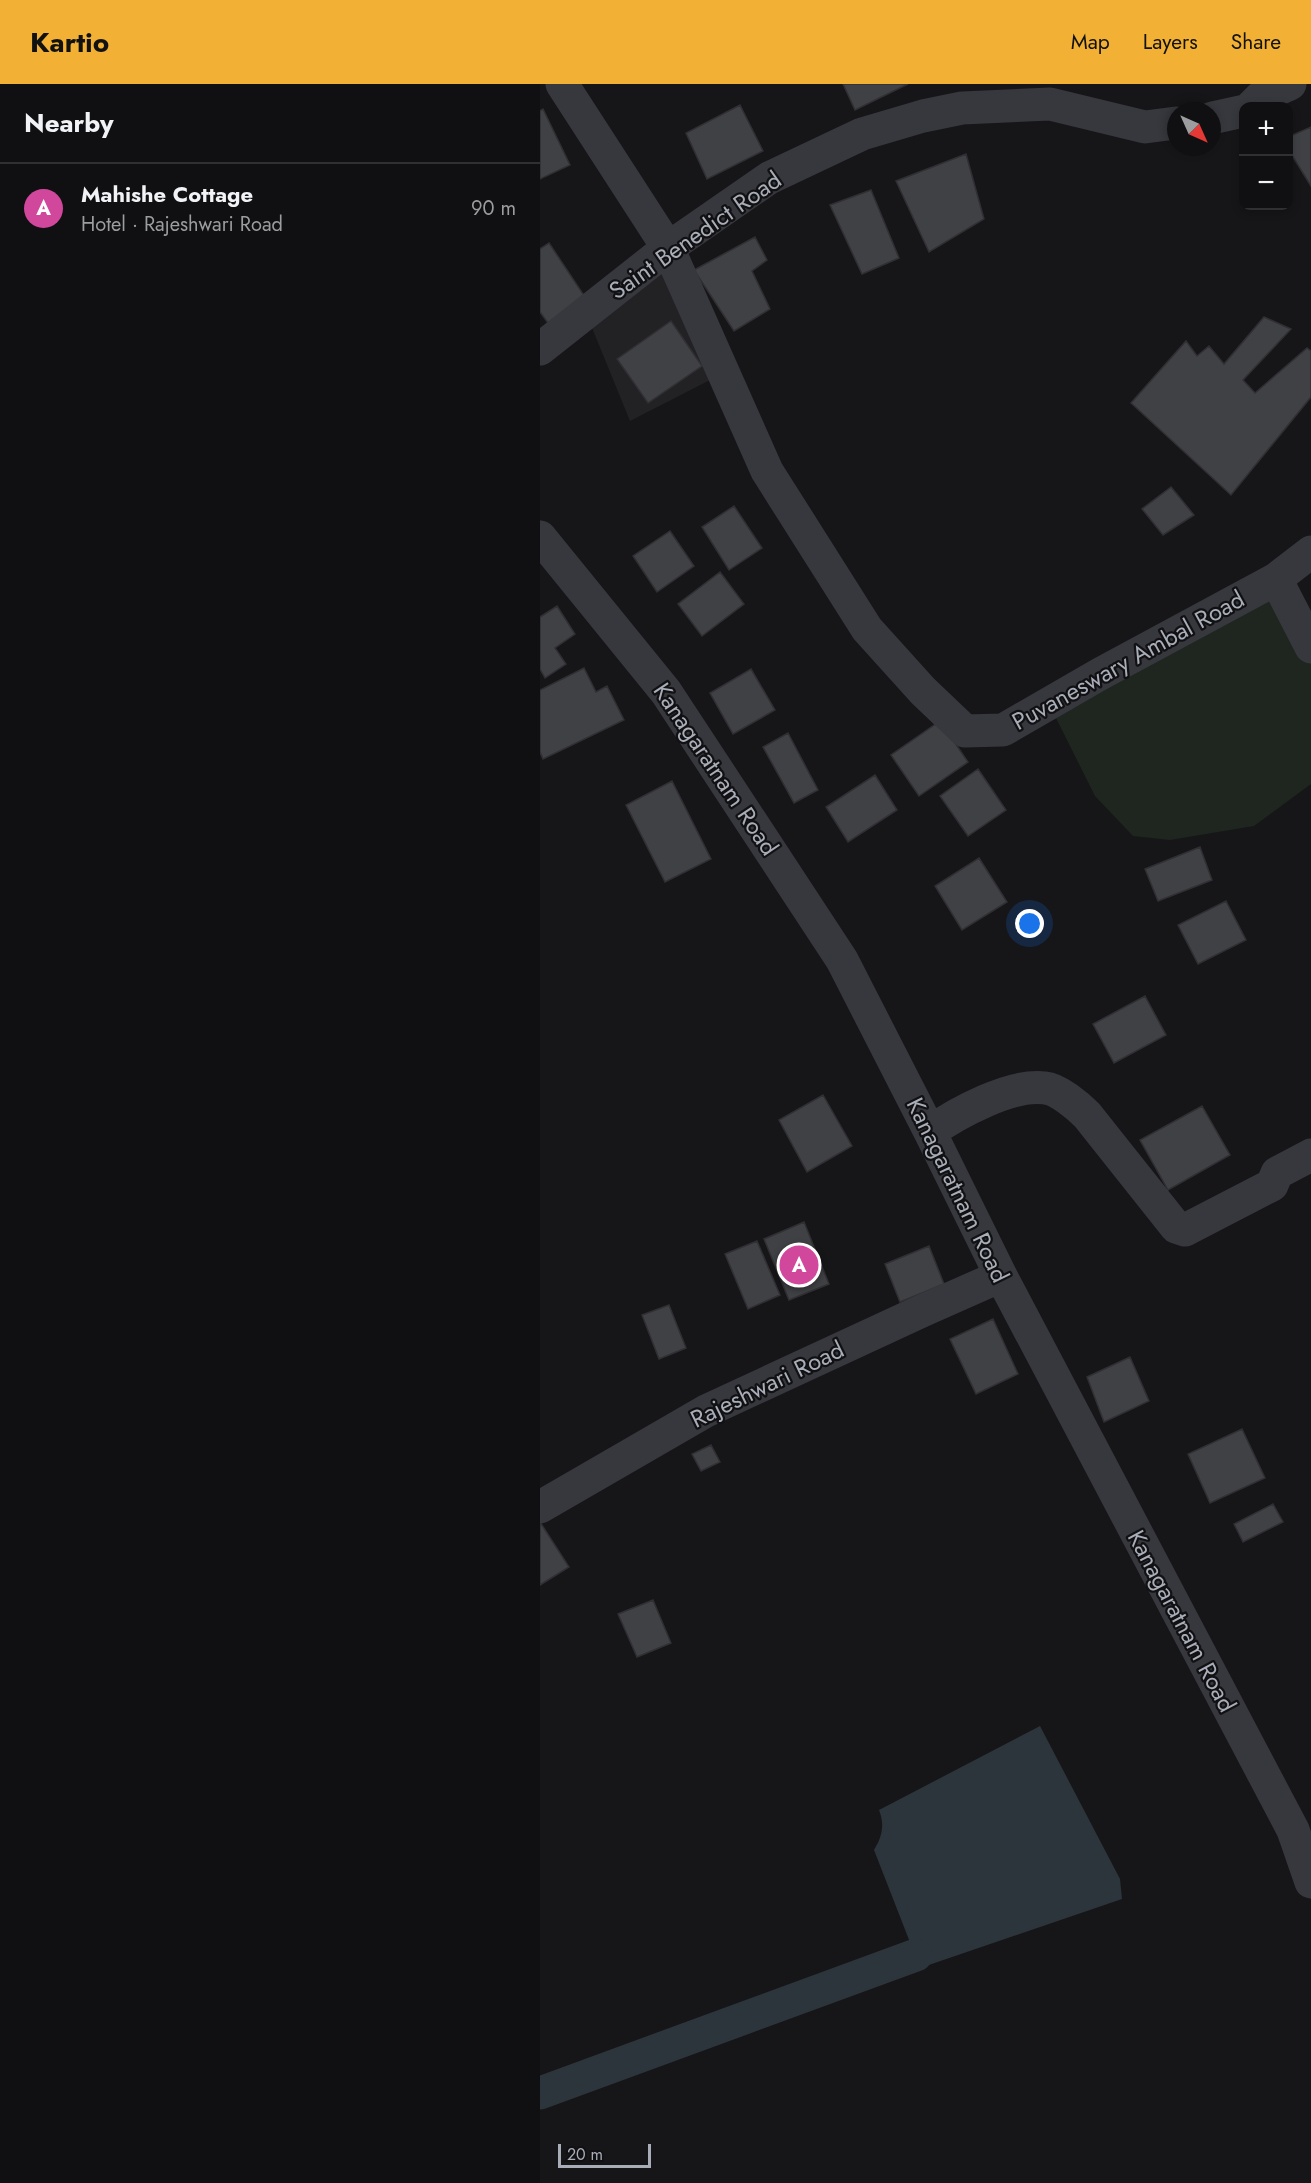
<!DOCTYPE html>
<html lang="en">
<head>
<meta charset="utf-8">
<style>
  body { margin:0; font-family:Jost,sans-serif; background:#1e1e20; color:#f1f3f6 }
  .controls { position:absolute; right:18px; top:18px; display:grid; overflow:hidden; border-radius:12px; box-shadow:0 3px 9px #0003 }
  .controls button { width:54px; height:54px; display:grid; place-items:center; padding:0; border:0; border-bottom:2px solid #303032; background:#101012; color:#f1f3f6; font:30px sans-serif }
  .compass { position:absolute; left:627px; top:18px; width:54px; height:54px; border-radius:50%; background:#101012; box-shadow:0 3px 9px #0003; rotate:135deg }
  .scale { position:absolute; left:18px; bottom:15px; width:93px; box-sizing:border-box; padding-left:6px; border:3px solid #a8adb8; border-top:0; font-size:16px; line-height:21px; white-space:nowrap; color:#a8adb8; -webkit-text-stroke:4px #111113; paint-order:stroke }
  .you { position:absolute; left:490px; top:840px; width:21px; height:21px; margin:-15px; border:4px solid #fff; border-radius:50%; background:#1a73e8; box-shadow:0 0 0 9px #1a73e833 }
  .badge { display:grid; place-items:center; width:39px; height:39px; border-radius:50%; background:#f2b134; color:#fff; font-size:20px; font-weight:700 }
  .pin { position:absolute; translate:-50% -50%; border:3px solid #fff; box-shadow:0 2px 6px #0006 }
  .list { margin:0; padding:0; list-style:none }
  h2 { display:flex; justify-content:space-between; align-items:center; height:78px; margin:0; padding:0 24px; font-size:26px }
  h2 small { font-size:20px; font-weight:400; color:#9c9d9f }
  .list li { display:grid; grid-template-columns:39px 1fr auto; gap:18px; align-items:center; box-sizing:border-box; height:90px; padding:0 24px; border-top:2px solid #303032 }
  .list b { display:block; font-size:22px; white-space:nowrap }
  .list p { margin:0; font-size:20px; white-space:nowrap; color:#9c9d9f }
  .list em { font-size:20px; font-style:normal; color:#9c9d9f }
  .map { position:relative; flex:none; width:771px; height:2099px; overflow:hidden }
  header { display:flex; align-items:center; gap:36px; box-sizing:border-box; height:84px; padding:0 30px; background:#f2b134; color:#111 }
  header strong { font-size:28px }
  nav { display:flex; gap:33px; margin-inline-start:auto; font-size:21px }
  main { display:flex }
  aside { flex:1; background:#101012 }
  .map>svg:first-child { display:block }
  .built { fill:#222225 }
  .green { fill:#1e261f }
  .water { fill:#2c353c }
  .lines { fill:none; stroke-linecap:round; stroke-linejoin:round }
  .canal { stroke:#2c353c; stroke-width:33 }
  .building { fill:#404145; stroke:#303034; stroke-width:1.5 }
  .minor { stroke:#37383d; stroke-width:33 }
  .labels { text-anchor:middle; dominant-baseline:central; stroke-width:4.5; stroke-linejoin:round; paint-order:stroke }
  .street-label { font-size:24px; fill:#a8adb8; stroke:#111113 }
</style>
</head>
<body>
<header>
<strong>Kartio</strong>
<nav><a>Map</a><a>Layers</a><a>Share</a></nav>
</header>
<main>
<aside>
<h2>Nearby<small></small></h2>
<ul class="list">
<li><span class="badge" style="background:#d1479c">A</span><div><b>Mahishe Cottage</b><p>Hotel · Rajeshwari Road</p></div><em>90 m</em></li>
</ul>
</aside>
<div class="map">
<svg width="771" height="2099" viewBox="0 0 771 2099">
  <rect width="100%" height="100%" fill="#161618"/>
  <path class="built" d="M128 164 172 295 90 337 46 229Z"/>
  <path class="green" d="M736 495 771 563V700L714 742 630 756 593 752 555 712 509 620Z"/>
  <path class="water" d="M500 1642 580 1795 582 1815 380 1884 334 1766C342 1753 345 1741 339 1726Z"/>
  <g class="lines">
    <path class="canal" d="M0 2009 376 1871"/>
  </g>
  <path class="building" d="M303 0H368L315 26Z
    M200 21 223 67 167 95 146 49Z
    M3 25 30 81 0 95V27Z
    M771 43V102L748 65V53Z
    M426 70 444 135 389 168 356 97Z
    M331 106 359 174 322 190 290 121Z
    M215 153 227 176 212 187 230 225 194 247 154 186Z
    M9 159 45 213 8 239 0 228V165Z
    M724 233 751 245 703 296 715 309 767 264 771 267V313L691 411 591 319 646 257 657 272 669 262 684 280Z
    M131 237 162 282 108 319 77 275Z
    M631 403 654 431 623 451 602 425Z
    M194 422 222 464 189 486 162 443Z
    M130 447 154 482 117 508 93 472Z
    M180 488 204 520 162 552 138 520Z
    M17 522 35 550 15 564 26 580 5 594 0 585V533Z
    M44 584 56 608 67 602 84 636 3 675 0 668V606Z
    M211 585 235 626 193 650 170 609Z
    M400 637 428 678 379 712 351 671Z
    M248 649 278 706 254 719 223 663Z
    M438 685 466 726 428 752 400 712Z
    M335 691 357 726 308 758 286 723Z
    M132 697 171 775 125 798 86 721Z
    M660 763 672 796 618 817 605 785Z
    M439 774 467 818 422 846 395 802Z
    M686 817 706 856 658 880 638 841Z
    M605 912 626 951 574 979 553 940Z
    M283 1011 312 1062 267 1088 239 1036Z
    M662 1022 690 1071 628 1106 600 1056Z
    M264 1138 289 1200 249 1216 224 1155Z
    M217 1157 240 1211 208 1225 185 1170Z
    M389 1162 404 1200 360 1218 345 1180Z
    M129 1221 146 1264 119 1275 102 1231Z
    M453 1235 478 1290 436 1310 410 1255Z
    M590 1273 609 1317 564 1338 547 1293Z
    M702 1345 725 1394 670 1419 648 1370Z
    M171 1361 180 1378 161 1387 152 1370Z
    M733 1420 743 1438 703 1458 694 1440Z
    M0 1438 29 1483 0 1501Z
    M113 1516 131 1559 97 1573 78 1530Z"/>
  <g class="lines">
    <path class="minor" d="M22 0 128 164 227 387 327 545 383 607 425 647 463 646 560 590 736 495 771 468
      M712 22 721 13 750 0
      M672 34 704 27
      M0 265 128 164 229 94 322 50 383 32 422 24 510 20 605 43 636 39
      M0 453 126 608 302 876 390 1048 461 1192 753 1746 771 1798
      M736 495 771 563
      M390 1048C417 1029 472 999 505 1004 518 1005 538 1022 547 1031L636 1143 645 1146 732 1101 737 1089 771 1071
      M0 1423 166 1327 384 1226 461 1192"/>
  </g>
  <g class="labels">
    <g class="street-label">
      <text transform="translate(155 151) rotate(-35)">Saint Benedict Road</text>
      <text transform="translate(588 576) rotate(-29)">Puvaneswary Ambal Road</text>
      <text transform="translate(176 685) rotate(56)">Kanagaratnam Road</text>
      <text transform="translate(418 1106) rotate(64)">Kanagaratnam Road</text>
      <text transform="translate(227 1300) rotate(-26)">Rajeshwari Road</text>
      <text transform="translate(642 1537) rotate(62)">Kanagaratnam Road</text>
    </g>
  </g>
</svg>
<div class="controls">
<button>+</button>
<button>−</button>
</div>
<svg class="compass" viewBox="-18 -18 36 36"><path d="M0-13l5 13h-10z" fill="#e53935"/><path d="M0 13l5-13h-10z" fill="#9c9d9f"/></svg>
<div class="scale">20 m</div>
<div class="you"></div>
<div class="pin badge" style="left:259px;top:1181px;background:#d1479c">A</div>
</div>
</main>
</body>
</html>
